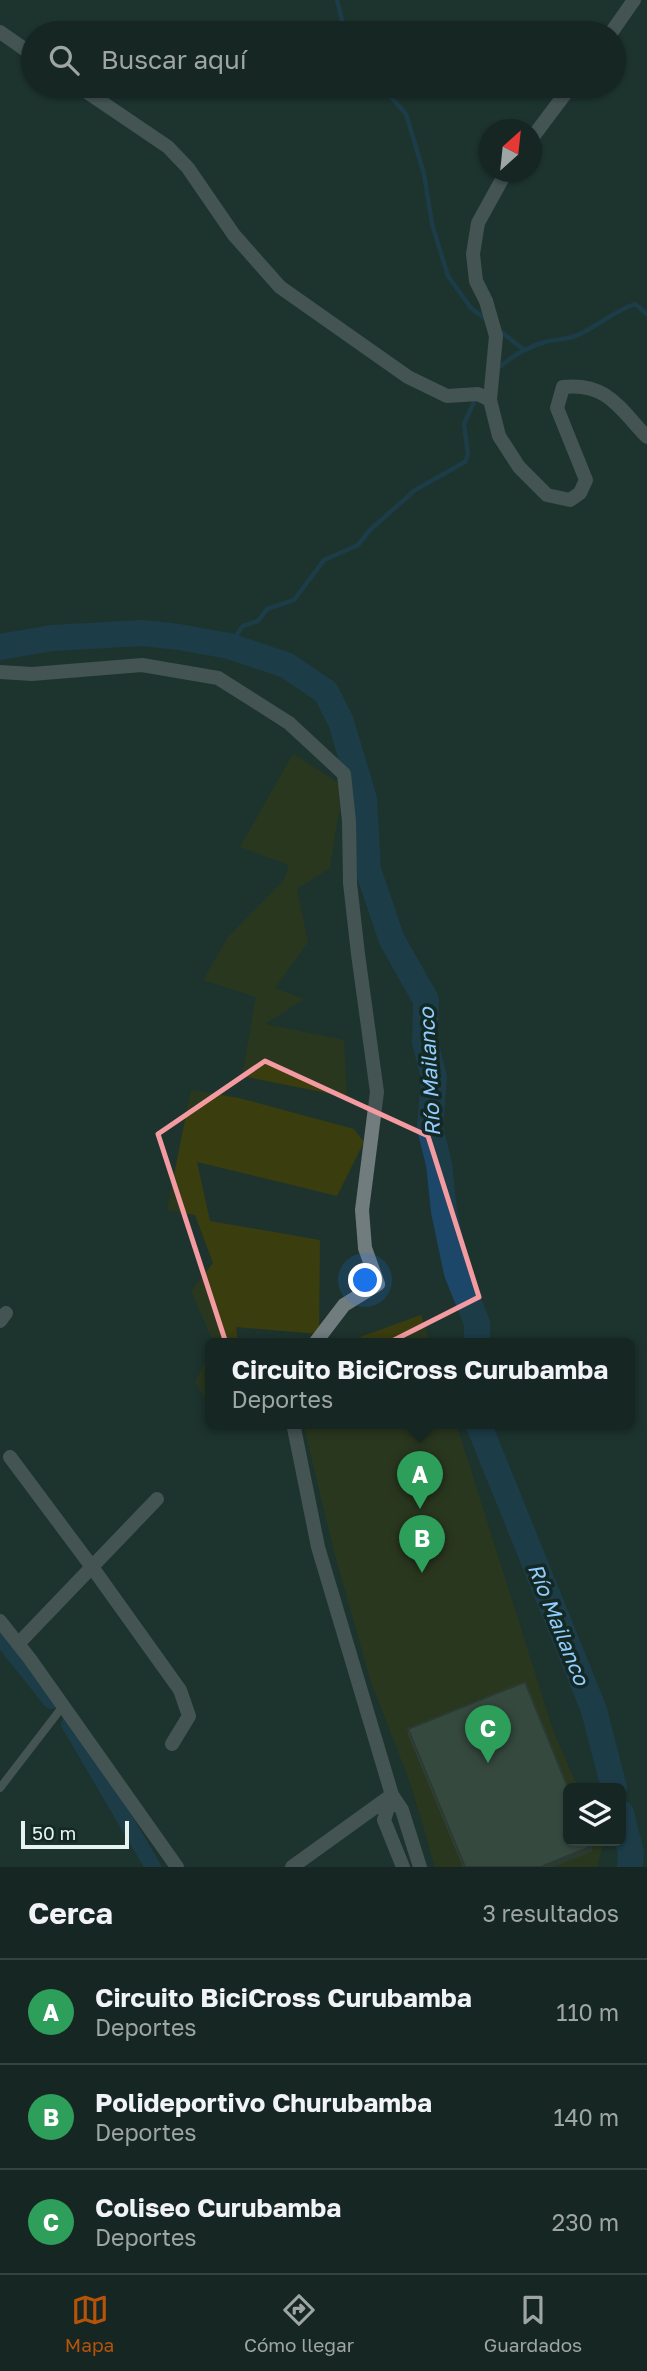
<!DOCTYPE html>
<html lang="es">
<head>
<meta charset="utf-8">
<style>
  body { margin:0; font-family:"Golos Text",sans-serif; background:#1f2e2a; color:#f1f3f6 }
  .controls { position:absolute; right:21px; bottom:21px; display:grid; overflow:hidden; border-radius:10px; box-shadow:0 2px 5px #0004 }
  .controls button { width:63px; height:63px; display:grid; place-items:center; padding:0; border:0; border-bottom:2px solid #354340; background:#162622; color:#f1f3f6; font:35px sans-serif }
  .compass { position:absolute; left:479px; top:119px; width:63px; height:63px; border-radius:50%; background:#162622; box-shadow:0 2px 5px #0004; rotate:27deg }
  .scale { position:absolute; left:21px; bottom:18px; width:108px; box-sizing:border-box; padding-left:7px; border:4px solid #e6f3f0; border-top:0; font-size:19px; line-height:24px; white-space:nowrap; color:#e6f3f0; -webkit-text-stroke:5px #142924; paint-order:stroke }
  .you { position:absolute; left:366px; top:1281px; width:24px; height:24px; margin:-18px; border:5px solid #fff; border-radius:50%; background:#1a73e8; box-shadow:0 0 0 10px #1a73e833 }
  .badge { display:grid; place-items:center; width:46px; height:46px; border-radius:50%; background:#b45309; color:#fff; font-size:23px; font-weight:700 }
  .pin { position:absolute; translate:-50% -58px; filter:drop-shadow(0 2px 4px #0008) }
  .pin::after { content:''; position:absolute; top:37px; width:24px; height:21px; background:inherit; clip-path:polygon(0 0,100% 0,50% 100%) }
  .popup { position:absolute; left:205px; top:1338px; width:430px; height:91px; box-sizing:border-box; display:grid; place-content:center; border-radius:10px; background:#162622; filter:drop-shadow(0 2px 5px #0005); font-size:23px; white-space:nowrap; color:#9ea5a5 }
  .popup b { font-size:26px; color:#f1f3f6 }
  .popup::after { content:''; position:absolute; left:50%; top:100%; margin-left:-14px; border:14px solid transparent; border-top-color:#162622 }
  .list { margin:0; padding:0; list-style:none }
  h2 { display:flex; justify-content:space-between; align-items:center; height:91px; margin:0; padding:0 28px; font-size:30px }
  h2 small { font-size:23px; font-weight:400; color:#9ea5a5 }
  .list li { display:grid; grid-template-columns:46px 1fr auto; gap:21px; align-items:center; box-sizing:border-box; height:105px; padding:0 28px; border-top:2px solid #354340 }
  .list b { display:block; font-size:26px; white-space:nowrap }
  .list p { margin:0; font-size:23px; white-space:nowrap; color:#9ea5a5 }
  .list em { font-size:23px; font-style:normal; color:#9ea5a5 }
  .icon { flex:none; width:38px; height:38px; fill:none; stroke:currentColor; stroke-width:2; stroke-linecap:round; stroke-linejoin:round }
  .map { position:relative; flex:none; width:647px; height:1867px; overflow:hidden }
  .search { position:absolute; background:#162622; box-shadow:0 2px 5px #0004; left:21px; right:21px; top:21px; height:77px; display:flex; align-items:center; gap:18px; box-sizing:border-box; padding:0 24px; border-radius:38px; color:#9ea5a5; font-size:26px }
  .sheet { height:406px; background:#162622 }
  nav { display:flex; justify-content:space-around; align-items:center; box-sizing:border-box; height:98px; border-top:2px solid #354340; background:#162622; font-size:19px; color:#9ea5a5 }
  nav a { display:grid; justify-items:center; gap:4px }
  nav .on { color:#b45309 }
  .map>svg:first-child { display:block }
  .green { fill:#3a3d0e }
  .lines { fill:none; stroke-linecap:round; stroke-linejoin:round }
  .stream { stroke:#1c4769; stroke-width:4.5 }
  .canal { stroke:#1c4769; stroke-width:16 }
  .river { stroke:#1c4769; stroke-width:26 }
  .lane { stroke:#717c7e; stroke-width:8 }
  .street { stroke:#717c7e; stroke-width:14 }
  .wall { fill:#49564a }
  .shaded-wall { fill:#3c463c }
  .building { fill:#556456; stroke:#3c463c; stroke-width:2 }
  .marked { fill:none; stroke:#f49aa1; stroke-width:5; stroke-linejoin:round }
  .labels { text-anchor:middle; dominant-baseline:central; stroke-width:7; stroke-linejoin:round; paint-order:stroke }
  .water-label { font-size:21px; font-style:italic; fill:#92cdff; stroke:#142924 }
</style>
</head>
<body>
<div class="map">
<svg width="647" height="1867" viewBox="0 0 647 1867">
  <rect width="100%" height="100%" fill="#1e332e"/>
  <path class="green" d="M293 754 343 786 330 868 297 889 308 942 275 988 304 999 265 1024 344 1040 347 1097 242 1076 256 997 203 980 228 937 284 880 289 865 240 847Z
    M191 1090 239 1098 354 1129 364 1142 337 1196 197 1162 210 1221 320 1240 319 1334 236 1327 238 1343H214L191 1291 213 1263 195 1215 167 1210Z
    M421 1315 430 1343H284L283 1338 352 1340Z
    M210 1353V1404H209L195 1382Z
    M303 1423H456L553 1730 578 1788H568V1841H601L603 1845 597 1867H435L411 1785 370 1679 335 1555Z"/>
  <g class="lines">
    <path class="stream" d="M337 0 345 33
      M381 86 406 114 424 174 432 224 448 276 471 308 487 320
      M499 330 524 350
      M497 369C511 357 527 347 545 342 557 339 570 340 582 333 602 323 613 312 635 304L647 314
      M229 646 243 626 258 621 267 609 294 600 324 560 358 545 370 530 415 490 465 462 468 454 464 424 476 398"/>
    <path class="canal" d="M0 1637 51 1701
      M69 1724 153 1867"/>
    <path class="river" d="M0 647 52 638 143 633 179 637 229 646 286 665 326 692 341 722 364 799 368 870 392 940 426 1000 425 1042 434 1077 430 1128 439 1164 444 1211 457 1273 477 1323V1343
      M478 1423 594 1710 614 1788
      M621 1813 631 1853 630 1867"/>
    <path class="lane" d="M0 1788 63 1706"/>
    <path class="street" d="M0 32 33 55
      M611 33 634 0
      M78 86 168 147 188 168 234 235 280 287 408 377 447 396 478 394 490 400 499 436 519 467 547 495 570 500 580 493 586 480 557 408 563 387C607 382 620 409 647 437
      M532 138 571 86
      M490 400 496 336 486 301 476 281 473 254 478 223 506 172
      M0 672 32 674 142 665 218 678 289 723 344 774 349 821 350 883 358 954 377 1092 362 1210 365 1248 378 1284 344 1305 315 1343
      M0 1321 6 1313
      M293 1423 318 1547 392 1795 402 1810 420 1867
      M10 1457 92 1567 180 1690 189 1716 172 1744
      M0 1621 30 1659 177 1867
      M18 1644 157 1499
      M392 1795 384 1820 403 1867
      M292 1867 392 1795"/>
  </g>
  <path class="wall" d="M408 1729 592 1851 552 1867H463L408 1734Z"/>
  <path class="shaded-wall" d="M592 1846V1851L552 1867H541Z"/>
  <path class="building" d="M525 1682 568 1788V1841H590L592 1846 541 1867H465L408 1729Z"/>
  <path d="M0 0H647V1867H0ZM265 1061 428 1136 479 1297 333 1371 226 1343 158 1134Z" fill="#1e332e" fill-opacity=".55" fill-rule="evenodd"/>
  <path class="marked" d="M265 1061 428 1136 479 1297 333 1371 226 1343 158 1134Z"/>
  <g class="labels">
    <g class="water-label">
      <text transform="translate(429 1072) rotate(-93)">Río Mailanco</text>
      <text transform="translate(559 1624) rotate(68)">Río Mailanco</text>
    </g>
  </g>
</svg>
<div class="controls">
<button><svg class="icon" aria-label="layers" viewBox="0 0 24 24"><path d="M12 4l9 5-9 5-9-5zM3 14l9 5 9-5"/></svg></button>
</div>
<svg class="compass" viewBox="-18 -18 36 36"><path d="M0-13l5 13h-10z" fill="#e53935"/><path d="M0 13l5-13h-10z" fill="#9ea5a5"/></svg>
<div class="scale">50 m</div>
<div class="you"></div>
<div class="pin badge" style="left:420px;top:1509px;background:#2e9e5b">A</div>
<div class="popup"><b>Circuito BiciCross Curubamba</b>Deportes</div>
<div class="pin badge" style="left:422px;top:1573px;background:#2e9e5b">B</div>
<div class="pin badge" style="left:488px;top:1763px;background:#2e9e5b">C</div>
<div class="search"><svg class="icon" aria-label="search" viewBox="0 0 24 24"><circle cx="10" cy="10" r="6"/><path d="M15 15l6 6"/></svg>Buscar aquí</div>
</div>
<section class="sheet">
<h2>Cerca<small>3 resultados</small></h2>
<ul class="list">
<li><span class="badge" style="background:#2e9e5b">A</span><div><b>Circuito BiciCross Curubamba</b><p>Deportes</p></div><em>110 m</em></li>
<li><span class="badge" style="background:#2e9e5b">B</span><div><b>Polideportivo Churubamba</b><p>Deportes</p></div><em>140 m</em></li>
<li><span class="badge" style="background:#2e9e5b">C</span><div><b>Coliseo Curubamba</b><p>Deportes</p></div><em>230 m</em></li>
</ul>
</section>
<nav>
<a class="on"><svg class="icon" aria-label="map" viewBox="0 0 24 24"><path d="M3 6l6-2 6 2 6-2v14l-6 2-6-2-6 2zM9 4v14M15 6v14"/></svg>Mapa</a>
<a><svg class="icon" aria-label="directions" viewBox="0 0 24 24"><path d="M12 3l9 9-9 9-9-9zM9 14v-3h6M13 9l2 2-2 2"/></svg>Cómo llegar</a>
<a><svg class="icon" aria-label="saved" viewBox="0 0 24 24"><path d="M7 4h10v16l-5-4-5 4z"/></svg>Guardados</a>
</nav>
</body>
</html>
